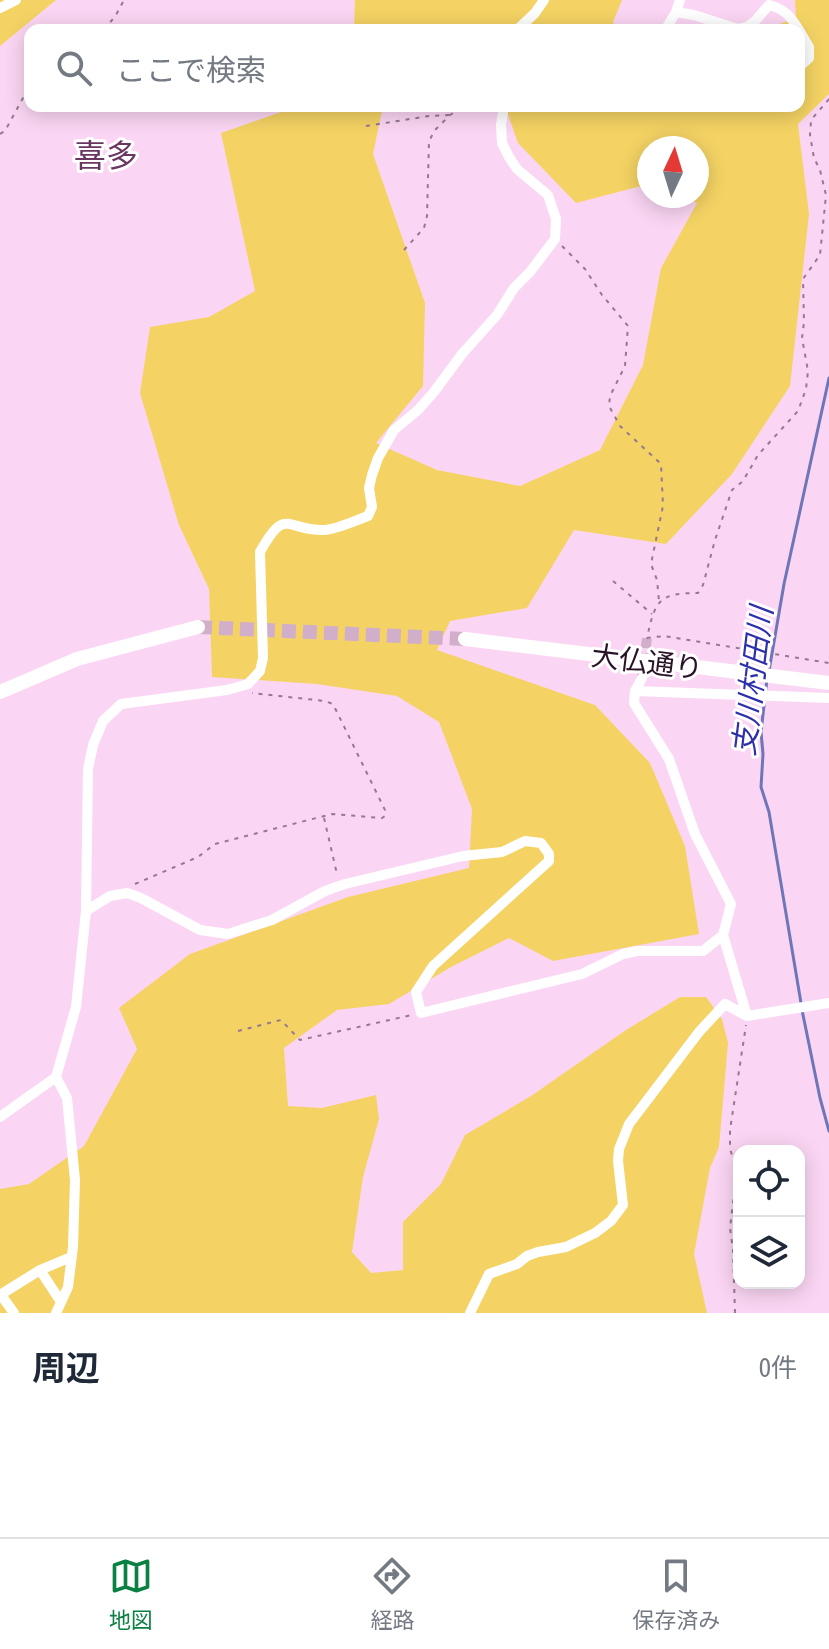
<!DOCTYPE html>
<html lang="ja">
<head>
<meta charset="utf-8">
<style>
  body { margin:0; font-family:"Asap Condensed","Noto Sans JP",sans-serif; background:#f6f6f7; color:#1f2937 }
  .controls { position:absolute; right:24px; bottom:24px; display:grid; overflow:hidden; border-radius:16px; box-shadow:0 4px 20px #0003 }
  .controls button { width:72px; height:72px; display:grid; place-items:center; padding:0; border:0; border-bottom:2px solid #e0e1e3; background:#fff; color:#1f2937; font:40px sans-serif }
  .compass { position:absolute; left:637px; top:136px; width:72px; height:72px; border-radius:50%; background:#fff; box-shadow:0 4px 20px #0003; rotate:4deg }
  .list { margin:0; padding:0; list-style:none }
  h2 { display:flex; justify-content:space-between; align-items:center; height:104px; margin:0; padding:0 32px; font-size:34px }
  h2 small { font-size:26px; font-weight:400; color:#747a83 }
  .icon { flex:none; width:44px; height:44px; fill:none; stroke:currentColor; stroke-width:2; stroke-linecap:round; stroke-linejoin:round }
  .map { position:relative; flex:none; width:829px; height:1313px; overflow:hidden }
  .search { position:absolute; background:#fff; box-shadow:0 4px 20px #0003; left:24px; right:24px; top:24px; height:88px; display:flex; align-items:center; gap:20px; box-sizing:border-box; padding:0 28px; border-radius:16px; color:#747a83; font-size:30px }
  .sheet { height:224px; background:#fff }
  nav { display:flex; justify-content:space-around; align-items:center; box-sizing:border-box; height:112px; border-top:2px solid #e0e1e3; background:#fff; font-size:22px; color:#747a83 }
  nav a { display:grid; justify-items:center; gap:4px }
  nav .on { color:#0b8043 }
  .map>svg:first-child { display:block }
  .green { fill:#f4d364 }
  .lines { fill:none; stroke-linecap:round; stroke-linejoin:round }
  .stream { stroke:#6f76b8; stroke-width:3 }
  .street-tunnel { stroke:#d1afcb; stroke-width:10; stroke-dasharray:10 5; stroke-linecap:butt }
  .secondary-tunnel { stroke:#d1afcb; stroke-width:14; stroke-dasharray:14 7; stroke-linecap:butt }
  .path { stroke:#967891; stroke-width:2; stroke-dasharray:4 6; stroke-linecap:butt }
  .street { stroke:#fff; stroke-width:10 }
  .secondary { stroke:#fff; stroke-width:14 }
  .labels { text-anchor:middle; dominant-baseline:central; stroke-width:6; stroke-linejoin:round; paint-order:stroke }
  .street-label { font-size:28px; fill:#281225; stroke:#fff }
  .water-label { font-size:30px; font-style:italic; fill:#2e30ab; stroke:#fff }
  .quarter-label { font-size:32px; fill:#693661; stroke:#fff }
</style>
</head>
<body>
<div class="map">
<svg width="829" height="1313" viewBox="0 0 829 1313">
  <rect width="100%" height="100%" fill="#fbd6f4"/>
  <path class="green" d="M0 0H56L0 46Z
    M355 0H622L613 22 617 30H354Z
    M795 0H829V94L798 124 809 214 790 386 732 474 666 544 574 530 527 608 450 621 437 650 595 705 650 763 685 846 699 934 553 961 509 938 451 967 389 1004 337 1010 284 1048 288 1106 322 1108 376 1095 379 1119 363 1177 352 1252 371 1273 403 1270V1222L441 1184 465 1135 531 1096 626 1030 680 997H706L722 1019 728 1043 719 1147 710 1168 694 1254 707 1313H0V1189L29 1184 84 1146 137 1049 119 1008 190 954 348 897 469 868 472 809 439 722 397 696 317 684 212 677 209 589 179 525 140 393 150 327 209 317 255 291 221 133 298 106H383L373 154 425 303 423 386 376 443 437 470 520 486 600 450 643 365 661 268 697 203 683 196H697V148H649V184L576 203 518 143 505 106H799V30H763L796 18Z"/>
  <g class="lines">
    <path class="stream" d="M769 671 784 584 829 378
      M767 679 761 732 763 754 761 787 769 812 801 1003
      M802 1010 820 1098 829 1131"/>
    <path class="street-tunnel" d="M642 678 647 638"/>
    <path class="secondary-tunnel" d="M198 627 465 639"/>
    <path class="path" d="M104 30 116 15 124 0
      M829 99 811 120 810 135 814 158 820 170 826 195 820 255 803 279 804 322 802 338 808 371 806 389 798 411 758 455 743 481 732 490 715 540 703 585 698 593C658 593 655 601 647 638L664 636 829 663
      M366 126 429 116 449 115
      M0 134 5 131 30 85
      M562 246 585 269 602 295 628 326 625 366 610 396 609 406 620 426 661 464 663 506 651 564 657 580 659 601
      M404 250 424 228 427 216 429 141 435 130 450 115 466 106
      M613 581 652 614
      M324 818 337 874
      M135 884 198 857 215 844 332 814 382 818 385 816V810L333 704 325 701 252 693
      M238 1031 281 1020 300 1040 412 1015
      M735 1313 733 1250 730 1228 737 1170 730 1149V1130L746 1025"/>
    <path class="street" d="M0 8 16 0
      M676 12 694 15 738 29 747 27 755 21 769 5C785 9 791 17 799 30
      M517 30 535 13 544 0
      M665 30 676 12 680 0
      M799 30 809 47V58L799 67
      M642 678 635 691 634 703 669 759 695 834 731 904 723 935 747 1016
      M635 691 829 698
      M86 911 110 896 127 893 141 898 200 930 228 934 272 920 325 891 345 884 463 856 502 852 525 841 541 843 549 854V861L433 966 416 992 421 1013 582 974 623 954 637 951H703L723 935
      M56 1077 67 1098 75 1180 73 1247 68 1287 56 1313
      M0 1117 56 1077 76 1007 86 911 88 769 93 745 103 721 121 704 227 690 248 684 260 671 263 658 260 552C286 505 286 531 324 530 338 529 354 521 368 516L372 507 369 488 372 475 378 458 394 430 418 410 434 392 462 354 497 315 514 288 530 272 555 239 556 219 548 195 517 169 509 157 502 143 501 125 504 106
      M40 1270 61 1302
      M0 1295 40 1270 71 1257
      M1 1295 14 1313
      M470 1313 489 1274 517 1264 527 1256 538 1252 566 1247 595 1233 611 1221 623 1205 618 1161 619 1149 629 1124 699 1032 725 1004 747 1016 829 1003"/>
    <path class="secondary" d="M465 639 829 683
      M0 692 77 659 198 627"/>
  </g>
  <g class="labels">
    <g class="street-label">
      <text transform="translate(647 662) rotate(7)">大仏通り</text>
    </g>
    <g class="water-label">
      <text transform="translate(752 681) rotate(-83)">支川村田川</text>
    </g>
    <g class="quarter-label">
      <text x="106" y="155">喜多</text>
    </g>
  </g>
</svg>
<div class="controls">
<button><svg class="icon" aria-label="locate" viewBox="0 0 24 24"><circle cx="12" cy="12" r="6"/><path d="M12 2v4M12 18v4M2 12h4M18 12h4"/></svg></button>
<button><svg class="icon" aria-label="layers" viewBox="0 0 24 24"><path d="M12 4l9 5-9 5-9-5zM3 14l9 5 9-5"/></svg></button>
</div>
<svg class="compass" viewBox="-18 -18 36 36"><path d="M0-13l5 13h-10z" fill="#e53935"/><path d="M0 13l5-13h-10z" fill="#747a83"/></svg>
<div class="search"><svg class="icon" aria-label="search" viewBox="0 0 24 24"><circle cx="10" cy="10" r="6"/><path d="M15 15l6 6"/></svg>ここで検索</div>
</div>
<section class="sheet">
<h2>周辺<small>0件</small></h2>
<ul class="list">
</ul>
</section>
<nav>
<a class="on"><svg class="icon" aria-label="map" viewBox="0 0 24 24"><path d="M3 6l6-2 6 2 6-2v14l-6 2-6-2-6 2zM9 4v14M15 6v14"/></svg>地図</a>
<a><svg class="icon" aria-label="directions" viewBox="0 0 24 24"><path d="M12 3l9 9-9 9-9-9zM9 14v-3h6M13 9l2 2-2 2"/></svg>経路</a>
<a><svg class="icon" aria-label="saved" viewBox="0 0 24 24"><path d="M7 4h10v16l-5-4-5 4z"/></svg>保存済み</a>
</nav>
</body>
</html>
